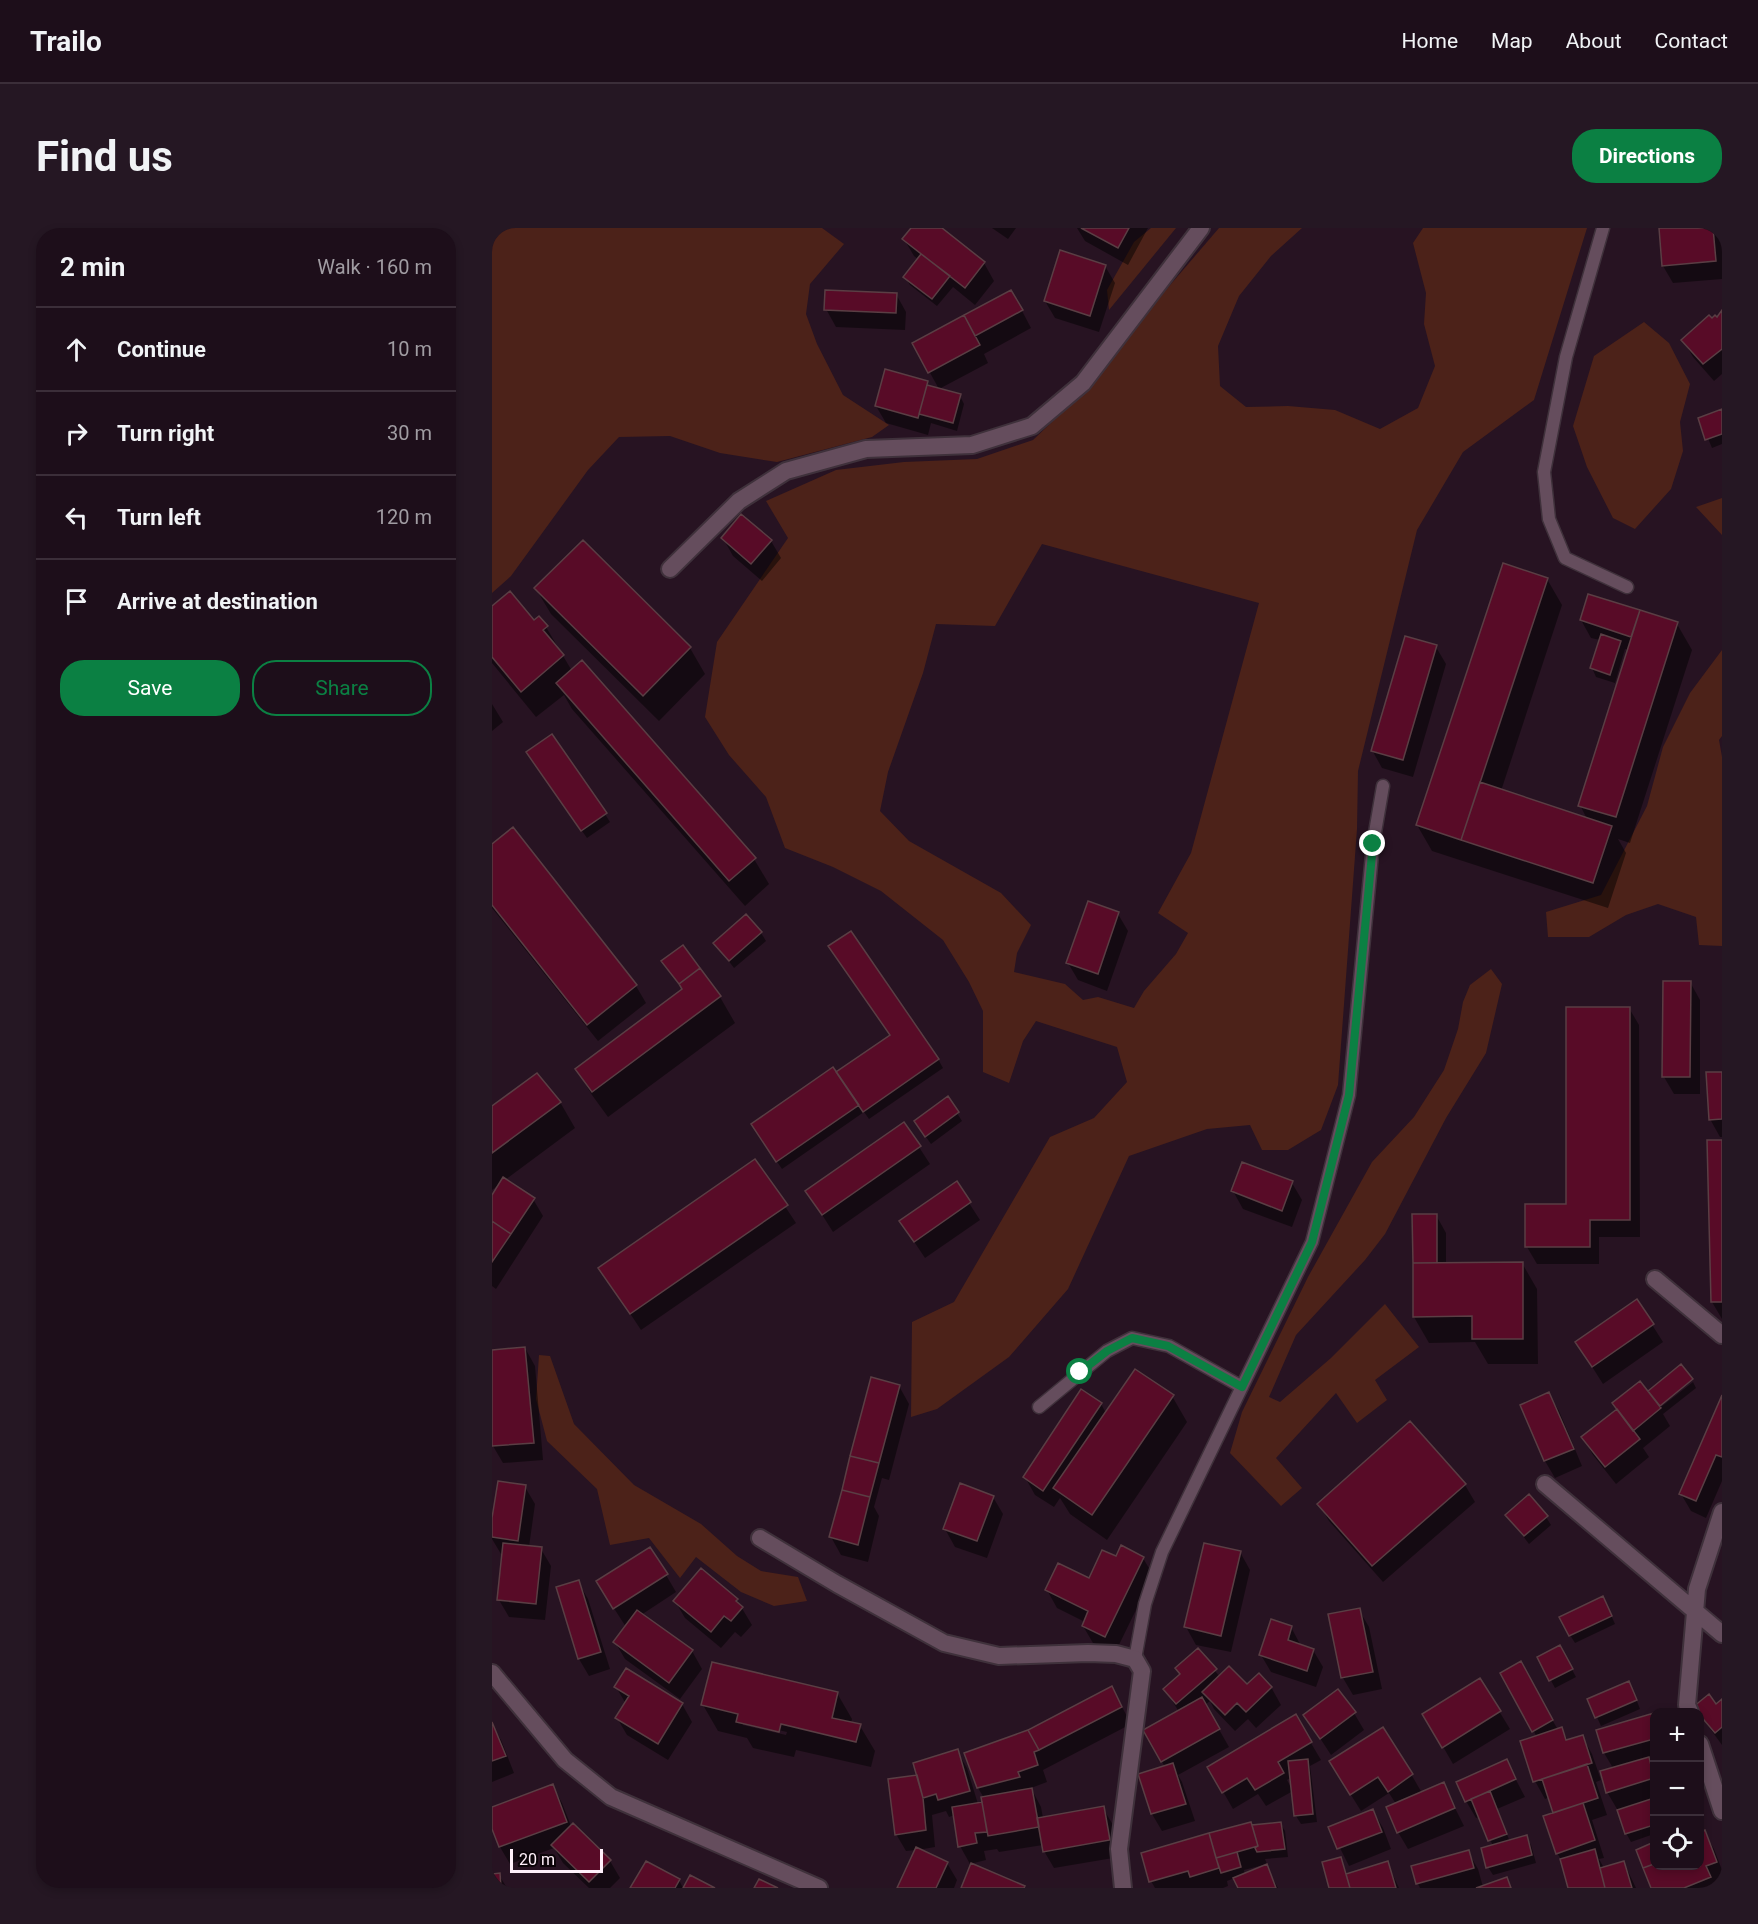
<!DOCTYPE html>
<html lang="en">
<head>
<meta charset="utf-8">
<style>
  body { margin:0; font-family:Roboto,sans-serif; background:#251723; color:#f1f3f6 }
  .controls { position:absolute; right:18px; bottom:18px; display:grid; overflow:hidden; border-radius:12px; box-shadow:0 3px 9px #0003 }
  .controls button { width:54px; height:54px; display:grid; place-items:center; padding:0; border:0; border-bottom:2px solid #3b2e39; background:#1d0e1a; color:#f1f3f6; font:30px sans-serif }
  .scale { position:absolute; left:18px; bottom:15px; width:93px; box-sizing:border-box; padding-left:6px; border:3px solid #fff0fa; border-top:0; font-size:16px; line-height:21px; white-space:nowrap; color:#fff0fa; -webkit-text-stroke:4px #0b0408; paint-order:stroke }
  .stop { position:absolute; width:18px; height:18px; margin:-14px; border:4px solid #0b8043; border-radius:50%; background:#fff }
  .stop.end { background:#0b8043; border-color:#fff; box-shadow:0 2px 6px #0008 }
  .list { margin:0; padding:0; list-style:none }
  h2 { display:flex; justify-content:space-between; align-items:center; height:78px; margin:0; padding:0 24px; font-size:26px }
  h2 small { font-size:20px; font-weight:400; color:#a09ca2 }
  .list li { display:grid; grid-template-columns:39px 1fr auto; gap:18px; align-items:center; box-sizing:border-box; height:84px; padding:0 24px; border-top:2px solid #3b2e39 }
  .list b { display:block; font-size:22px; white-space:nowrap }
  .list em { font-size:20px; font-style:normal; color:#a09ca2 }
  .actions { display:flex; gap:12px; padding:18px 24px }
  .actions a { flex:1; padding:14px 0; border:2px solid #0b8043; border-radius:24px; text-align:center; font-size:21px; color:#0b8043 }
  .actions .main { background:#0b8043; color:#fff }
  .icon { flex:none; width:33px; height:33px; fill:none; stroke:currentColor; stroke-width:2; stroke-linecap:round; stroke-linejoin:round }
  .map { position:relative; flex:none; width:1230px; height:1660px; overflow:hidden; border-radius:24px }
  header { display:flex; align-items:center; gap:36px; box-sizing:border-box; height:84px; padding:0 30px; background:#1d0e1a; border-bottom:2px solid #3b2e39 }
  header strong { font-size:28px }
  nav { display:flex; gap:33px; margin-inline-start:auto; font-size:21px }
  .intro { display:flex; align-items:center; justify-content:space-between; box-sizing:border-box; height:144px; padding:0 36px }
  h1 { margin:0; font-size:42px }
  .button { padding:15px 27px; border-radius:24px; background:#0b8043; color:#fff; font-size:21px; font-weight:700 }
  main { display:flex; gap:36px; padding:0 36px }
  aside { flex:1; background:#1d0e1a; border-radius:24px; box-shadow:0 3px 9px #0003 }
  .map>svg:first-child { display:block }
  .green { fill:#4c2219; fill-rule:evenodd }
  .shadow { fill:#0007; fill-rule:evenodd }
  .building { fill:#580b27; stroke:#5a3e44; stroke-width:1.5 }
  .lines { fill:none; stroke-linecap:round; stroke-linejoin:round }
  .service-casing { stroke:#3f313b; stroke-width:15 }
  .minor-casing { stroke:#3f313b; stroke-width:20 }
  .service { stroke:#654d5d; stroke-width:12 }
  .minor { stroke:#654d5d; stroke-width:16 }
  .route { stroke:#0b8043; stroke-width:8 }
</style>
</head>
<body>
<header>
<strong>Trailo</strong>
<nav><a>Home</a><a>Map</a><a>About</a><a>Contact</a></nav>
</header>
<div class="intro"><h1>Find us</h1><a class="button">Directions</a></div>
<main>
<aside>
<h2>2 min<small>Walk · 160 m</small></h2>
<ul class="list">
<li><svg class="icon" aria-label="ahead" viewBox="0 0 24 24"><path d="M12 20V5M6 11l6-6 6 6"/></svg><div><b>Continue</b></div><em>10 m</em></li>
<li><svg class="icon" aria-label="right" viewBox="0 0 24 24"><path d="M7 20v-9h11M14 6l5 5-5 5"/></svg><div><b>Turn right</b></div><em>30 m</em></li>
<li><svg class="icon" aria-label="left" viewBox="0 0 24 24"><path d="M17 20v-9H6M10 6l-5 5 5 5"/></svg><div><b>Turn left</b></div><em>120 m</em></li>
<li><svg class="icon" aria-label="arrive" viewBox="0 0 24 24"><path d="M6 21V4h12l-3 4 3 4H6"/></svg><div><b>Arrive at destination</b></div></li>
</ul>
<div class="actions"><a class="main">Save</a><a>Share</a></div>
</aside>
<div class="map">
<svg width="1230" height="1660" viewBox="0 0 1230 1660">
  <rect width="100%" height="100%" fill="#271322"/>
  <path class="green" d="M0 0H330L352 16 318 56 314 86 325 116 351 167 397 197 380 209 285 234 228 225 178 208 127 209 96 242 19 348 0 365Z
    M659 0H684L617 82 615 62 642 14Z
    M727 0H810L779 28 747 68 726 118 728 158 754 179 796 178 843 182 888 201 926 180 943 138 932 96 934 65 921 15 931 0H1095L1042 172 971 224 925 302 866 543 865 601 846 857 829 902 796 922H770L758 897 715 901 637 928 576 1061 517 1129 445 1181 419 1189 420 1094 462 1074 558 909 602 890 635 854 625 819 544 793 531 813 517 855 491 844V783L477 754 451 712 389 663 341 639 293 620 274 569 237 527 213 489 225 414 296 310 274 273 344 242 412 234 485 231 541 212 606 150 673 63ZM550 316 767 375 699 625 666 685 696 705 684 726 652 763 642 780 606 769 591 772 573 756 522 744 525 725 539 697 509 665 417 613 388 583 396 544 431 445 444 396 503 398Z
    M1152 94 1177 115 1198 156 1188 194 1191 223 1179 261 1143 301 1121 290 1095 239 1081 198 1102 128Z
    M1230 270V307L1204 279Z
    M1230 422V508L1227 512 1230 529V718L1207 717 1204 689 1166 676 1134 687 1097 709H1056L1054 684 1109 667 1155 578 1171 519 1198 465Z
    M999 741 1010 756 994 825 954 890 893 1006 873 1032 804 1107 777 1169 788 1174 839 1130 893 1076 927 1119 883 1152 895 1172 865 1195 844 1165 784 1230 810 1260 789 1278 738 1225 750 1184 816 1049 880 934 922 889 952 842 966 801 971 774 978 757Z
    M47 1127 58 1128 82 1196 142 1257 209 1296 245 1328 269 1343 306 1349 315 1373 282 1378 249 1364 204 1329 188 1350 157 1310 118 1317 105 1261 55 1213 44 1171Z"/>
  <path class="shadow" d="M421 0H448L492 35 502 53 483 77 461 59 445 78 418 57 413 49 427 32 422 28 412 11Z
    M500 0H524L516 11Z
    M585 0H656L636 37 593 13Z
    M1168 0H1221L1230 15V51L1181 55 1171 38Z
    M613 38 623 55 607 104 563 90 553 73Z
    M404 66 414 84 413 102 344 99 334 81Z
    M529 81 539 100 492 126 496 135 447 161 422 116Z
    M1230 85V146L1222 153 1201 129 1191 112 1220 93 1225 91Z
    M435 155 438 160 468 168 472 176 465 203 439 195 436 207 394 195 384 178Z
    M1230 183V216L1220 220 1208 191Z
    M231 310 279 313 289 330 270 353 241 328Z
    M91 314 198 420 213 446 167 493 59 386 44 361Z
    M1055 351 1070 377 1009 563 1095 591 1088 577 1137 422 1133 421 1123 455 1104 449 1100 440 1108 412 1099 410 1089 392 1097 368 1185 396 1200 422 1138 615 1126 611 1134 625 1116 680 940 623 925 597Z
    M0 380 54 399 80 443 262 631 277 656 253 678 80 481 72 467 44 489 0 435Z
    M944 419 954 436 921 549 890 540 880 522Z
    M0 476 11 494 0 503Z
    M41 533 113 586 118 594 95 610Z
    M0 618 144 758 154 775 106 813 0 680Z
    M626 686 636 703 615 763 586 752 576 735Z
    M269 705 274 713 242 740 223 715Z
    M1198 754 1208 772V866H1182L1172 849Z
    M192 762 228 769 243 795 116 889 100 867 85 842Z
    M1137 780 1147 797 1148 1009H1107V1036H1045L1035 1019 1076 978Z
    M446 831 451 840 377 891 372 884 290 941 265 904 344 846Z
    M1230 845V909H1228L1218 891Z
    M456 871 470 893 439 916 429 902Z
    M68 874 83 900 13 952 41 971 51 988 4 1061 0 1058V970L9 955 0 962V880Z
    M412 896 438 936 341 1004 315 963Z
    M1230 913V1091L1220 1074Z
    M263 933 304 995 149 1102 108 1040Z
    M464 955 488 992 433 1030 409 994Z
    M800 955 810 972 800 999 751 981 741 963Z
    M944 987 954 1005V1036L1030 1035 1045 1061 1046 1136H996L983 1114 937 1115 922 1089Z
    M1145 1073 1171 1114 1111 1156 1085 1115Z
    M33 1120 43 1138 51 1232 11 1235 1 1218 0 1123Z
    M1201 1154 1204 1160 1171 1186 1178 1198 1151 1220 1157 1229 1124 1256 1101 1227 1091 1210 1126 1182 1161 1169 1169 1179Z
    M407 1158 417 1176 397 1252 390 1250 382 1279 387 1288 376 1334 349 1327 339 1309Z
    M1057 1166 1067 1183 1090 1238 1063 1250 1053 1233 1030 1178Z
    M680 1168 695 1194 615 1312 578 1286 568 1270 562 1279 543 1267 533 1249 609 1176 614 1185Z
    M1230 1171V1253L1214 1290 1199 1283 1189 1266Z
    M973 1257 983 1274 891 1354 837 1293 827 1276Z
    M33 1259 43 1276 37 1319 49 1321 59 1338 53 1392 17 1389 7 1372 11 1326H9L0 1311V1299Z
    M501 1269 511 1286 495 1330 463 1319 453 1301Z
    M1015 1287 1054 1289 1059 1297 1037 1316Z
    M748 1324 758 1342 739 1424 704 1417 694 1399Z
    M624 1330H651L661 1347 623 1425 601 1415 591 1398 593 1394 565 1380 555 1362 597 1352Z
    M209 1342 245 1372 260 1397 249 1409 243 1404 229 1420 193 1390 183 1373Z
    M174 1347 184 1364 149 1387 200 1423 210 1441 188 1471 133 1431 123 1414 134 1399 116 1371Z
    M86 1354 96 1371 118 1441 97 1448 87 1431 65 1360Z
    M1115 1378 1123 1396 1083 1415 1078 1407Z
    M867 1382 877 1399 890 1461 861 1467 851 1450Z
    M799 1399 809 1418 821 1422 831 1439 824 1459 779 1444 769 1427Z
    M1068 1419 1084 1449 1063 1460 1047 1430Z
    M706 1422 728 1449 755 1459H779L789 1477 764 1500 756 1491 743 1503 722 1481 718 1473 713 1477 737 1519 686 1547 690 1554 703 1593 670 1603 660 1586 648 1547 673 1539 653 1503 687 1484 673 1461 689 1448Z
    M134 1442 190 1476 200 1494 176 1532 135 1507 125 1490 134 1476 124 1459Z
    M1010 1446 1038 1452 1066 1502 1070 1501 1076 1513 1090 1508 1100 1526 1109 1552 1104 1554 1115 1587 1100 1592 1112 1630 1107 1631 1112 1640 1132 1635 1144 1660H1077L1070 1633 1065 1625 1063 1586 1058 1569 1053 1571 1043 1553 1045 1509Z
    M988 1452 1018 1501 961 1536 942 1503Z
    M1141 1463 1148 1481 1109 1498 1097 1472Z
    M345 1465 360 1491 359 1495 368 1498 383 1523 379 1539 304 1522 302 1529 261 1520 255 1510 226 1503 211 1477ZM251 1494 295 1504 294 1507 251 1497Z
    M1230 1473V1517L1208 1487V1484Z
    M629 1477 639 1496 551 1542 555 1554 539 1560 549 1579 551 1590 611 1580 621 1597 627 1629 562 1640 552 1623 551 1617 507 1624 505 1621 492 1623 494 1632 478 1636 468 1618 463 1587 457 1589 454 1583 440 1587 443 1619 426 1622 455 1635 465 1652 462 1660H406L424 1622 414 1623 404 1606 426 1548 465 1523 475 1540 486 1576 492 1575V1570L486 1560 474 1526Z
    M1183 1481 1185 1484H1171Z
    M862 1485 872 1502 839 1527 813 1487Z
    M1162 1487V1606L1139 1614 1134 1605 1127 1581H1125L1115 1564 1121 1540 1112 1525 1106 1503Z
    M803 1488 829 1532 818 1538 825 1594 809 1596 804 1588 800 1549 795 1552 801 1563 774 1578 766 1566 741 1581 717 1539Z
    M0 1497 9 1512 22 1545 0 1554Z
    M1014 1533 1033 1569 1005 1581 1018 1614 1034 1609 1039 1617 1044 1635 1001 1647 996 1639 1001 1618 988 1589 984 1590 974 1573Z
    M919 1546 930 1565 951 1556 972 1598 916 1621 906 1604 904 1576 897 1565 869 1583 849 1551Z
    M60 1557 70 1575 79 1598 118 1633 128 1650 118 1660H97L71 1635 62 1620 18 1636 8 1619 0 1597V1580Z
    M1208 1575 1211 1588 1208 1589Z
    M881 1583 891 1600 899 1621 857 1638 838 1600Z
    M788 1595 793 1603 796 1629 773 1631 775 1636 752 1642 753 1647 774 1638 786 1660H747L743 1650 735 1653 736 1658 731 1660H663L659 1653 760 1599Z
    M1212 1604 1222 1621 1230 1642V1653L1223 1656 1225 1660H1161L1146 1622 1162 1616V1638H1208V1606Z
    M976 1624 986 1641 991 1659 1014 1651 1019 1660H928L926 1656Z
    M848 1631 855 1647 895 1635 907 1660H839Z
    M7 1647 15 1660H0V1648Z
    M187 1652 191 1660H140Z"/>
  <path class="building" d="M419 0H450L493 34 473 60 410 11Z
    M589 0H637L626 20Z
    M1167 0H1221L1224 33 1170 38Z
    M568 22 614 37 598 88 552 73Z
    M429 26 458 48 440 71 411 49Z
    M333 62 405 65 404 85 332 82Z
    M519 62 531 82 483 108 472 87Z
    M1230 82V121L1211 136 1189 112 1217 87 1220 90 1223 87 1225 89Z
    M472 87 488 117 436 145 420 115Z
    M393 141 436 153 426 190 383 178Z
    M435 157 469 166 461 195 427 186Z
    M1230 181V206L1213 212 1206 190Z
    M249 286 280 312 259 336 229 310Z
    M91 312 199 419 151 468 42 360Z
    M1011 335 1056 350 969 612 924 597Z
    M18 363 42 392 47 388 56 398 51 402 72 427 29 464 0 429V378Z
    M1096 366 1148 382 1139 409 1088 392Z
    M1148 382 1186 394 1124 589 1086 578Z
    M1109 406 1129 413 1118 447 1098 440Z
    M913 408 945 417 911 532 879 523Z
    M90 432 264 630 237 653 64 455Z
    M60 506 115 585 89 603 34 524Z
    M988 554 1120 598 1101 655 969 612Z
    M21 599 145 757 95 797 0 677V616Z
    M596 673 627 684 606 746 574 735Z
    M254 686 270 704 237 733 221 715Z
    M359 703 447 831 371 884 344 844 398 807 336 718Z
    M191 717 208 740 187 756 169 733Z
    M208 740 229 768 100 864 83 841 190 761 187 756Z
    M1171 753H1199L1198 849H1170Z
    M1074 779H1138V992H1098V1019H1033V976H1074Z
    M341 839 367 877 284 934 259 896Z
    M1214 844H1230V891L1217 892Z
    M45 845 69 874 0 925V878Z
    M456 868 467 884 433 909 422 893Z
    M412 894 429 918 330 987 313 963Z
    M1215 912H1230V1074H1219Z
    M263 931 296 977 138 1086 106 1040Z
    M750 934 801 953 790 983 739 963Z
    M11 949 43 970 19 1006 0 993V967Z
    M465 953 479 974 422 1014 407 993Z
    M920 986H945V1035H921Z
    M0 993 19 1006 0 1034Z
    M1031 1034V1111H980V1088L921 1089V1035Z
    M1145 1071 1162 1096 1100 1139 1083 1114Z
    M33 1119 42 1215 0 1218V1122Z
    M1189 1136 1201 1151 1168 1178 1156 1163Z
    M643 1141 682 1167 600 1287 561 1260Z
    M379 1149 408 1157 387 1235 358 1228Z
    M1148 1153 1169 1180 1141 1203 1120 1175Z
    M589 1161 610 1175 551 1263 531 1249Z
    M1057 1164 1082 1221 1052 1233 1028 1177Z
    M1230 1167V1229L1224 1227 1204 1273 1187 1266Z
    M1125 1181 1148 1211 1113 1239 1089 1209Z
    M918 1193 974 1256 880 1338 825 1276Z
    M358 1228 387 1235 378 1269 350 1262Z
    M6 1253 34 1257 26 1313 0 1309V1290Z
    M468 1255 502 1268 485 1313 451 1301Z
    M350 1262 378 1269 366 1317 337 1309Z
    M1037 1266 1056 1288 1032 1308 1013 1287Z
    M11 1315 50 1319 44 1376 5 1372Z
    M712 1315 749 1323 729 1408 692 1399Z
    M629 1317 652 1329 613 1409 590 1398 596 1383 553 1362 566 1335 597 1350 610 1322 624 1328Z
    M158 1319 176 1346 121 1381 104 1353Z
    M209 1340 246 1371 244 1373 251 1379 239 1393 232 1388 219 1404 181 1373Z
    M87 1352 109 1424 86 1431 64 1359Z
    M1111 1368 1120 1388 1077 1408 1067 1389Z
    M868 1380 881 1444 849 1450 836 1386Z
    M145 1382 201 1422 177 1455 121 1414Z
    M779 1391 800 1398 796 1412 822 1421 815 1443 767 1427Z
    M1068 1417 1081 1441 1057 1453 1045 1429Z
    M706 1420 725 1441 684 1476 671 1461 688 1446 683 1440Z
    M1029 1433 1061 1492 1040 1504 1008 1445Z
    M220 1434 346 1464 340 1490 369 1496 364 1514 289 1496 287 1504 244 1494 246 1486 209 1477Z
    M737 1438 755 1456 767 1445 780 1459 754 1484 745 1475 733 1487 710 1464Z
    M134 1440 191 1475 166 1516 123 1490 137 1468 122 1459Z
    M988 1450 1009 1483 950 1520 930 1486Z
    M1137 1453 1145 1472 1103 1490 1095 1471Z
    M620 1458 630 1479 547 1522 536 1502Z
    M846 1461 864 1484 828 1511 811 1487Z
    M1217 1466 1224 1476 1230 1471V1499L1223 1505 1201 1479Z
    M710 1469 728 1501 669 1534 651 1502Z
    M1162 1485V1511L1111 1525 1104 1502Z
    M804 1486 820 1514 786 1534 792 1545 763 1562 755 1550 730 1565 715 1539Z
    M0 1494 14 1528 0 1533Z
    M891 1499 921 1546 896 1564 886 1549 858 1567 837 1533Z
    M1070 1499 1074 1512 1091 1507 1100 1535 1041 1554 1028 1513Z
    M536 1502 547 1522 542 1524 546 1537 526 1544 528 1549 485 1560 472 1525Z
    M466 1521 478 1563 446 1572 444 1566 431 1570 421 1535Z
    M1157 1529 1162 1550 1114 1565 1108 1543Z
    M816 1531 821 1586 802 1588 796 1533Z
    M1015 1531 1024 1551 973 1574 964 1554Z
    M681 1535 694 1576 659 1586 646 1546Z
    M1095 1536 1106 1570 1061 1585 1050 1551Z
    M425 1547 431 1570 434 1602 403 1607 396 1551Z
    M952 1554 963 1580 905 1605 894 1579Z
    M61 1556 75 1594 7 1619 0 1601V1579Z
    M540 1560 547 1599 496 1608 489 1569Z
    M998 1563 1015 1606 996 1613 979 1571Z
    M1162 1570V1597L1133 1606 1125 1582Z
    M490 1574 495 1604 483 1605 485 1615 466 1619 460 1579Z
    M1091 1575 1103 1612 1064 1626 1051 1588Z
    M612 1578 618 1612 551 1624 545 1590Z
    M881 1581 890 1604 845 1621 836 1599Z
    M759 1594 766 1618 724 1630 717 1605Z
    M789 1594 793 1621 765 1624 763 1620 766 1618 760 1597Z
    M81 1595 119 1632 97 1654 59 1617Z
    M1213 1602 1225 1634 1214 1638 1219 1649 1192 1660H1159L1151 1640 1162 1636V1638H1208V1604Z
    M717 1605 727 1640 698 1649 696 1643 657 1654 649 1625Z
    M1035 1607 1040 1627 994 1640 989 1620Z
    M1162 1614V1636L1151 1640 1144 1622Z
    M424 1619 456 1634 444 1660H405Z
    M1103 1621 1113 1660H1076L1068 1631Z
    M977 1622 982 1640 924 1656 919 1638Z
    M745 1624 749 1639 729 1645 724 1630Z
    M849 1629 858 1660H837L830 1634Z
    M154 1633 188 1651 183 1660H138Z
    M896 1633 904 1660H858L854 1646Z
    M1132 1633 1140 1660H1113L1108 1640Z
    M479 1635 533 1658 532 1660H469Z
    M775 1636 784 1660H746L741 1650Z
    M8 1645 9 1660H0V1646Z
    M198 1647 223 1660H191Z
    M1015 1649 1019 1660H984Z
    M267 1651 286 1660H262Z"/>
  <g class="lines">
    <g class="service-casing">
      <path id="service" d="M1111 0 1074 129 1052 244 1057 291 1073 330 1135 359
        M547 1179 615 1123 640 1110 677 1118 750 1159
        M643 1431 653 1376 670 1324 820 1014 857 867 881 616 891 558"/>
    </g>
    <g class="minor-casing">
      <path id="minor" d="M178 341 247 273 294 243 374 221 480 217 540 198 591 155 709 0
        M1163 1051 1230 1107
        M1053 1256 1230 1406
        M268 1310 345 1356 452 1415 507 1428 596 1425 624 1426 643 1431 650 1443 627 1621 631 1660
        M0 1445 73 1532 119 1569 327 1660
        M1198 1484 1195 1477 1205 1361 1230 1284
        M1208 1516 1230 1583"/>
    </g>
    <use href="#service" class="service"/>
    <use href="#minor" class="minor"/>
  </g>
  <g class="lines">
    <path class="route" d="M588 1144 615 1123 640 1110 676 1118 750 1159 820 1014 857 867 881 616"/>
  </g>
</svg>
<div class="controls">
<button>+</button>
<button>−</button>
<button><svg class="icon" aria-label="locate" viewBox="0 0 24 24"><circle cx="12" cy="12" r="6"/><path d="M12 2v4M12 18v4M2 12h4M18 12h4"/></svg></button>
</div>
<div class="scale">20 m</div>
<div class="stop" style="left:588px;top:1144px"></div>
<div class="stop end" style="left:881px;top:616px"></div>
</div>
</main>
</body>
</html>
